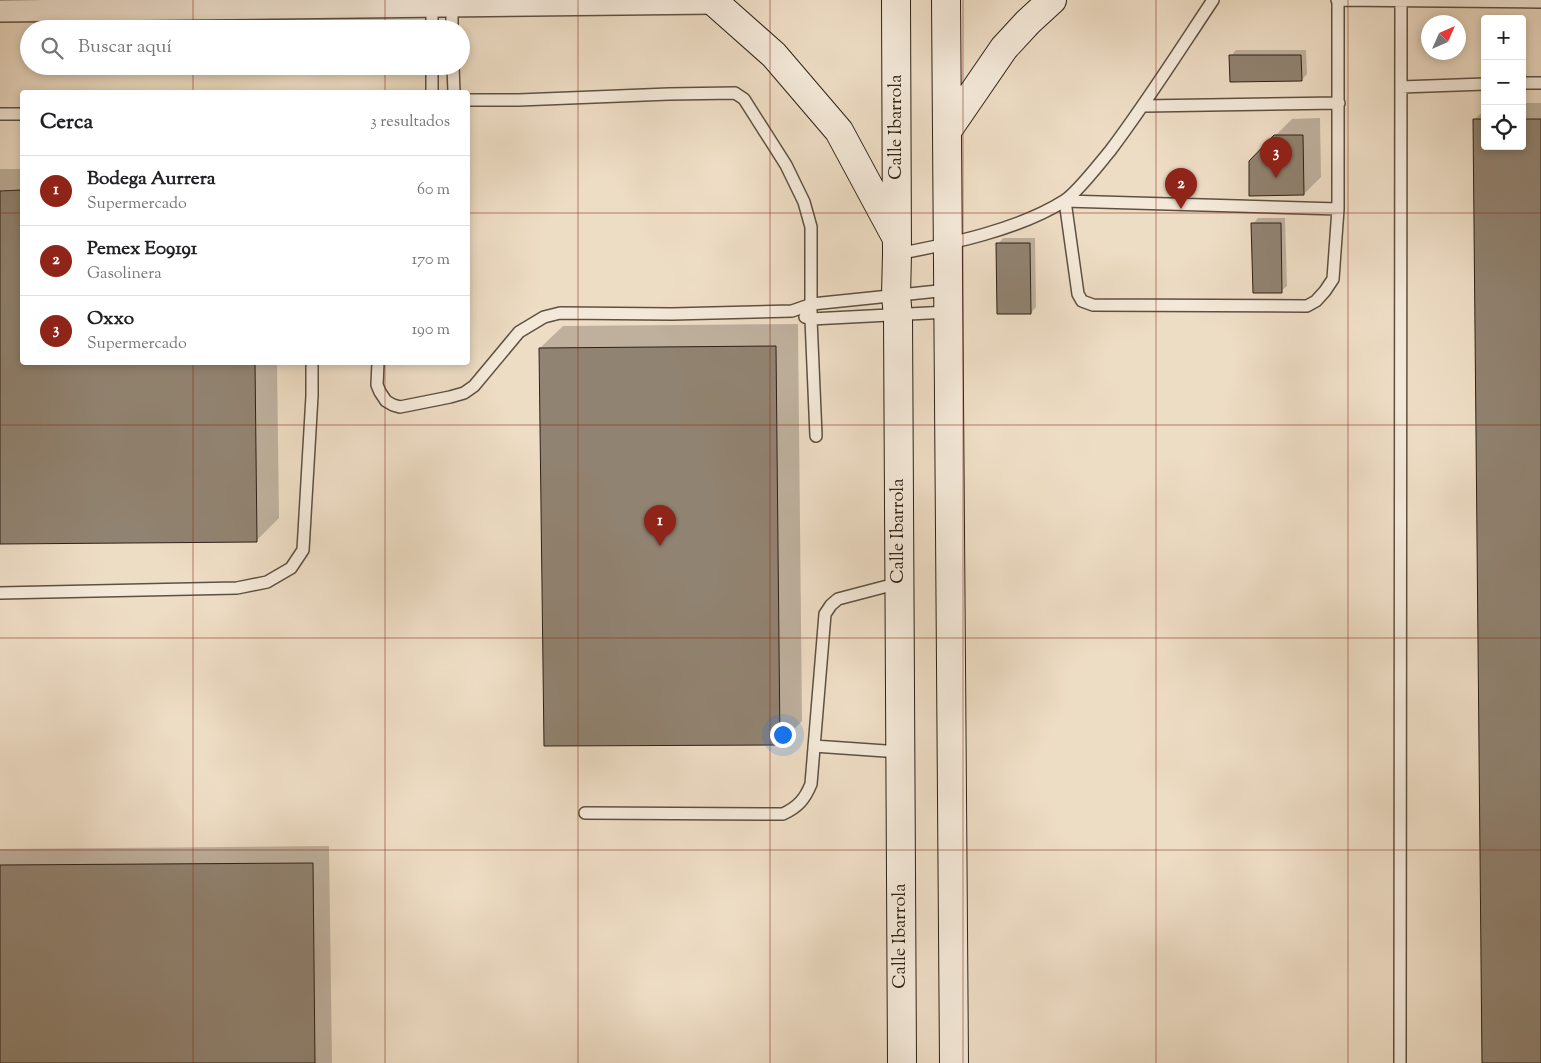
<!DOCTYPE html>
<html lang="es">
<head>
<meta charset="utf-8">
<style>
  body { margin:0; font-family:"Sorts Mill Goudy",serif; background:#f6f6f6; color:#202124 }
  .controls { position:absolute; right:15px; top:15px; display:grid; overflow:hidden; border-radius:5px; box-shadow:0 2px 8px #0003 }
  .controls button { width:45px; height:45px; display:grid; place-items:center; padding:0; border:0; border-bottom:1px solid #e0e0e0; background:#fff; color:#202124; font:25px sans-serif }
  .compass { position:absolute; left:1421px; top:15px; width:45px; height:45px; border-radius:50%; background:#fff; box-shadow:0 2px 8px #0003; rotate:45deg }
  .you { position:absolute; left:782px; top:734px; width:18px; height:18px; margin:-12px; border:4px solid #fff; border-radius:50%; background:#1a73e8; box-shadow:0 0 0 8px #1a73e833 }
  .badge { display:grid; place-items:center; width:32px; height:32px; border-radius:50%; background:#8f2418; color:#fff; font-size:16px; font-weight:700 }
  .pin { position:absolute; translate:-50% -41px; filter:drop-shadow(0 1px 2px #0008) }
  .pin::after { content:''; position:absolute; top:26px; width:18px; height:15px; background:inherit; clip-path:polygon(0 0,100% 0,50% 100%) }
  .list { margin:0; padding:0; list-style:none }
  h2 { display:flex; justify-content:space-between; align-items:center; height:65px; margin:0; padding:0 20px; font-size:21px }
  h2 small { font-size:16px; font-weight:400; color:#757577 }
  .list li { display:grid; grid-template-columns:32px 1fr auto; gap:15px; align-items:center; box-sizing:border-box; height:70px; padding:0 20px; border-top:1px solid #e0e0e0 }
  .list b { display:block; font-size:19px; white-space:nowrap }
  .list p { margin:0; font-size:16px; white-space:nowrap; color:#757577 }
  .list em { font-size:16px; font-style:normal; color:#757577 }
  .icon { flex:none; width:28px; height:28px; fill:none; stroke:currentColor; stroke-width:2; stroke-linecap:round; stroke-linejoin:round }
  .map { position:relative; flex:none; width:1541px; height:1063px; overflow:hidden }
  .search { position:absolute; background:#fff; box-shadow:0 2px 8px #0003; left:20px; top:20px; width:450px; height:55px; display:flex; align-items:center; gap:12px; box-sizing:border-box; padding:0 18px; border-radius:28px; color:#757577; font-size:19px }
  .panel { position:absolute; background:#fff; box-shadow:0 2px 8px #0003; left:20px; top:90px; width:450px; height:275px; border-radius:5px }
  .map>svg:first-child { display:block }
  .shadow { fill:#0003 }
  .building { fill:#918371; stroke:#2d2217 }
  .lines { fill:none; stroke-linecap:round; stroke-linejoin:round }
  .service-casing { stroke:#5d5142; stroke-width:14 }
  .minor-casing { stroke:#5d5142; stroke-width:24 }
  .secondary-casing { stroke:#2d2217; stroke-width:30 }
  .service { stroke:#f4e9d9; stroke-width:11 }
  .minor { stroke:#f4e9d9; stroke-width:21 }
  .secondary { stroke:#f4e9d9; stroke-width:28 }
  .grid { fill:none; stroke:#8f2418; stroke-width:1; stroke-opacity:0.55 }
  .labels { text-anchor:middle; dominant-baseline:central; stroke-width:5; stroke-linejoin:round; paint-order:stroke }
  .street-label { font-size:18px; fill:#2d2217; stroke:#f4e9d9 }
</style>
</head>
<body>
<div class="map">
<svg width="1541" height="1063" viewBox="0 0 1541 1063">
  <rect width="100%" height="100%" fill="#eeddc5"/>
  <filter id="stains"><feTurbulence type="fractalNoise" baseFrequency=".004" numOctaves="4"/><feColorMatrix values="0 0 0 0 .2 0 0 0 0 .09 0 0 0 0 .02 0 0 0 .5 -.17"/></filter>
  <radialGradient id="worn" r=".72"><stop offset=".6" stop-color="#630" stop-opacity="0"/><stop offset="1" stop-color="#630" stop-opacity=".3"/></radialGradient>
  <path class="shadow" d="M1236 50H1306L1307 74 1302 80 1231 56Z
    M1522 103H1541V1063H1484L1474 120 1485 109V146H1522Z
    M1320 118 1321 177 1304 194 1275 136 1292 119Z
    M0 169H22V362H277L279 518 257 540 0 543Z
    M1258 218H1285L1287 286 1281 291 1253 224Z
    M1003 238H1035L1036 307 1031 313 998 244Z
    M798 324 802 721 780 744 540 348 563 326Z
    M329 846 332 1063H0V849Z"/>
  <path class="building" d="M1229 55H1301L1302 81 1230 82Z
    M1473 119H1485V146H1522V119H1541V1063H1482Z
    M1274 135H1303L1304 195 1249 196V161Z
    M22 190V362H255L257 542 0 544V191Z
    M1251 223H1281L1282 293H1253Z
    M996 243H1030L1031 314H997Z
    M776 346 780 745 544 746 539 348Z
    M313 863 315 1063H0V865Z"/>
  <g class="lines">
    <g class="service-casing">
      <path id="service" d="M1337 0 1541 2
        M1338 0V209L1333 279 1325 291 1316 301 1307 306 1093 305 1082 301 1078 294 1065 201 1338 209
        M432 2V29
        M452 3V29
        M432 66V92
        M453 66 454 92
        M1522 83H1541
        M1401 87 1485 84
        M468 100H519L669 94 735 93 744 99 786 165 804 202 811 227V319L816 436
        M1144 106 1339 103
        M0 114H22
        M897 254C950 244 1018 230 1064 201 1077 193 1099 164 1110 151 1147 102 1179 51 1213 0
        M805 317 811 319 948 312
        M378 362 377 385 380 392 386 401 393 405 400 407 450 397 464 393 474 386 519 332 544 317 560 313 672 314 792 311 812 304 948 290
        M0 593 237 588 267 582 291 568 303 550 312 396V362
        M814 746 900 752
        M585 813 783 814C798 807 805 799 811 784L825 614 831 605 838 599 899 583
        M1400 1063 1401 1"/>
    </g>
    <g class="minor-casing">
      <path id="minor" d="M0 11 715 3"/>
    </g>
    <g class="secondary-casing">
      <path id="secondary" d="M712 0 774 55 839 131 895 235
        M896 0 897 254 896 296 898 316 902 1063
        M946 0 954 1063
        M947 131 1004 48 1028 22 1052 0"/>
    </g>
    <use href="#service" class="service"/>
    <use href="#minor" class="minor"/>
    <use href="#secondary" class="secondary"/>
  </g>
  <path class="grid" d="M193 0V29M385 0V29M578 0V1063M770 0V1063M963 0V1063M1156 0V1063M1348 0V1063M193 66V92M385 66V92M0 213H22M468 213H1541M193 362V1063M385 362V1063M0 425H1541M0 638H1541M0 850H1541"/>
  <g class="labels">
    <g class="street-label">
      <text transform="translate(897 127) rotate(-90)">Calle Ibarrola</text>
      <text transform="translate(899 531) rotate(-90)">Calle Ibarrola</text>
      <text transform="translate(901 936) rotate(-90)">Calle Ibarrola</text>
    </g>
  </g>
  <rect width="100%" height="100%" filter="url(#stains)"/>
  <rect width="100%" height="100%" fill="url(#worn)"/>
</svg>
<div class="controls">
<button>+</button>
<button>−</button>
<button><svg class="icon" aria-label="locate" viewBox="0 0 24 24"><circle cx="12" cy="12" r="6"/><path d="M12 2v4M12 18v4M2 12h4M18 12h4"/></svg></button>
</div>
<svg class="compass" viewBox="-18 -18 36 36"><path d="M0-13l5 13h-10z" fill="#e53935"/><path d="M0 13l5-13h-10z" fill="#757577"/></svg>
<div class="you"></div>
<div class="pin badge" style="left:660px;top:546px">1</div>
<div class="pin badge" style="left:1181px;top:209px">2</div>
<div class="pin badge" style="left:1276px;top:178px">3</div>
<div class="search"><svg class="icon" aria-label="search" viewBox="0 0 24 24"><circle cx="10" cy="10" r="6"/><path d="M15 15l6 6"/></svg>Buscar aquí</div>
<section class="panel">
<h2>Cerca<small>3 resultados</small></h2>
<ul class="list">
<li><span class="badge">1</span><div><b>Bodega Aurrera</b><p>Supermercado</p></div><em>60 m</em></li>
<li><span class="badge">2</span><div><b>Pemex E09191</b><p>Gasolinera</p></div><em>170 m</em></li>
<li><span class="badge">3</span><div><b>Oxxo</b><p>Supermercado</p></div><em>190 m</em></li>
</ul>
</section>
</div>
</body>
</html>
